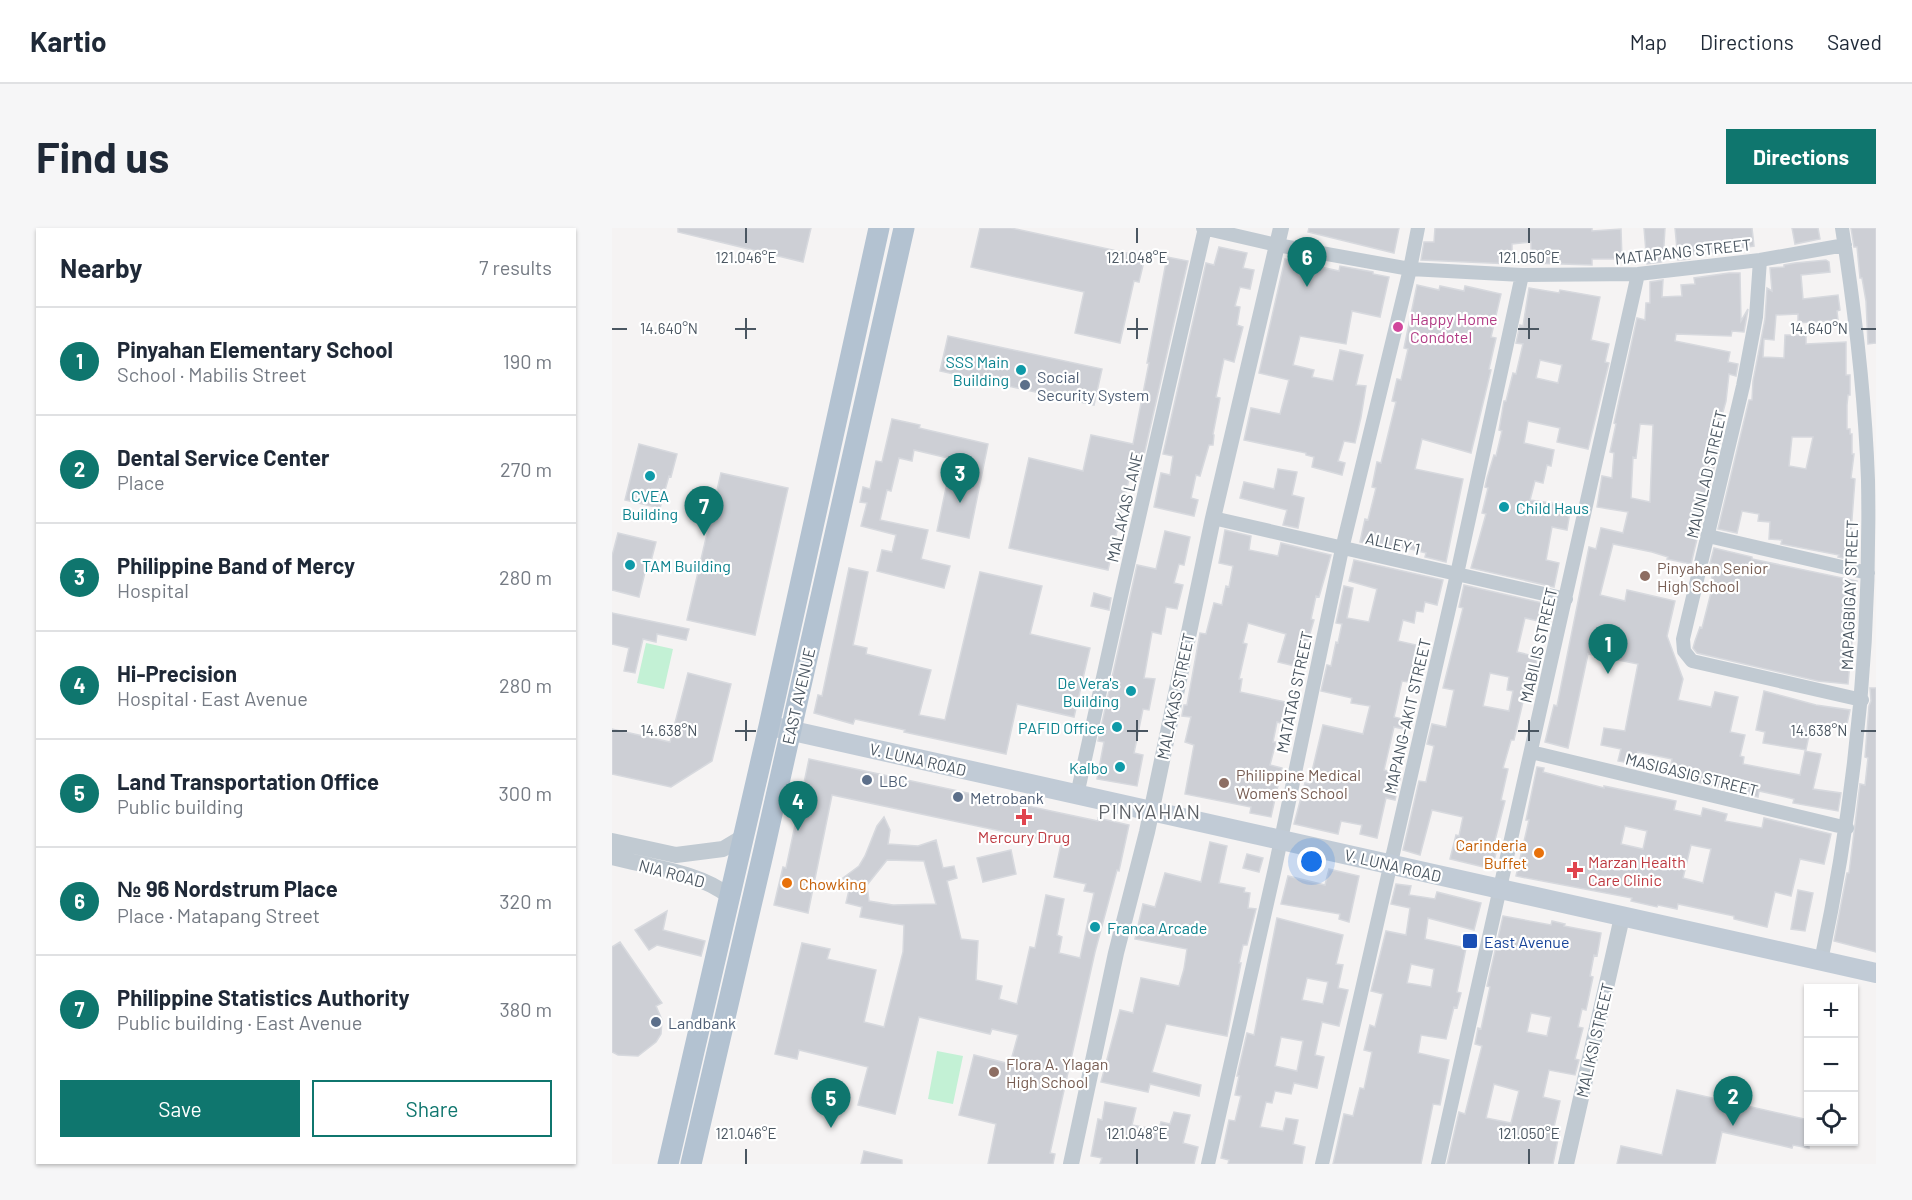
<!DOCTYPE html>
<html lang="en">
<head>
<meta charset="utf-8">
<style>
  body { margin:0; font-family:Barlow,sans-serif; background:#f6f6f7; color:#1f2937 }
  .controls { position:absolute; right:18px; bottom:18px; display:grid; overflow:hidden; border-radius:0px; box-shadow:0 2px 4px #0004 }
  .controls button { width:54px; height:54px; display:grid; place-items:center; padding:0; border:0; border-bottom:2px solid #e0e1e3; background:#fff; color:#1f2937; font:30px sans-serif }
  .you { position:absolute; left:700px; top:634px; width:21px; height:21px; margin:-15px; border:4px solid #fff; border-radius:50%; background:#1a73e8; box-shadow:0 0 0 9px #1a73e833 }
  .badge { display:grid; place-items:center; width:39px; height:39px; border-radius:50%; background:#0f766e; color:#fff; font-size:20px; font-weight:700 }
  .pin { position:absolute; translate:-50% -50px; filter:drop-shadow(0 2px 3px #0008) }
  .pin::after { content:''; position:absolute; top:32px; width:21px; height:18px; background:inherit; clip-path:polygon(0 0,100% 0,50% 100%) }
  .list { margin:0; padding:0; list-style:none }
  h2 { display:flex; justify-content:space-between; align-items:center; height:78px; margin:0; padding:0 24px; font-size:26px }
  h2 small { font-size:20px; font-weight:400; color:#747a83 }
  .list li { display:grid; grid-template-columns:39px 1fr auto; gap:18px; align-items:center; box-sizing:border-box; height:108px; padding:0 24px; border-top:2px solid #e0e1e3 }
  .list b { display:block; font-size:22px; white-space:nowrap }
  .list p { margin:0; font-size:20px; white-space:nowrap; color:#747a83 }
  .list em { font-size:20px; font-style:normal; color:#747a83 }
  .actions { display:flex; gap:12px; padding:18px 24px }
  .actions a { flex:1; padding:14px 0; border:2px solid #0f766e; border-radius:0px; text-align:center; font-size:21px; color:#0f766e }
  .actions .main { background:#0f766e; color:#fff }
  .icon { flex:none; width:33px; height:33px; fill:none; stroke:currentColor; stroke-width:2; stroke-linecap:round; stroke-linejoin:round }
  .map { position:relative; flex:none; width:1264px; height:936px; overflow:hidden; border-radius:0px }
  header { display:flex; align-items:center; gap:36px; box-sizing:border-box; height:84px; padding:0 30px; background:#fff; border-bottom:2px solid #e0e1e3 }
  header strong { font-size:28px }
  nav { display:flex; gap:33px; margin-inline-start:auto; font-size:21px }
  .intro { display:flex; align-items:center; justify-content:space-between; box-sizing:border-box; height:144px; padding:0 36px }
  h1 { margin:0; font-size:42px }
  .button { padding:15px 27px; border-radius:0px; background:#0f766e; color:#fff; font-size:21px; font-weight:700 }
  main { display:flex; gap:36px; padding:0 36px }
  aside { flex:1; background:#fff; border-radius:0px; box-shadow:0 2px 4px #0004 }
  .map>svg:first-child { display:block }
  .green { fill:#c3f1d5 }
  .building { fill:#cdcfd5; stroke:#d7d9de; stroke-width:1.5; fill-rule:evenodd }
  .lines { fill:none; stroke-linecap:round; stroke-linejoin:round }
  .minor { stroke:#c1cad2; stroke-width:14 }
  .tertiary { stroke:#c1cad2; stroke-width:16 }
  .secondary { stroke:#c1cbd6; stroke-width:20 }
  .primary { stroke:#b3c2d1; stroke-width:21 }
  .ticks { fill:none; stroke:#4a5661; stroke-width:2 }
  .hotel-dot { fill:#d1479c; stroke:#fff; stroke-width:2 }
  .culture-dot { fill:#0f9aa8; stroke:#fff; stroke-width:2 }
  .service-dot { fill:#5c6f8a; stroke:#fff; stroke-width:2 }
  .education-dot { fill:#8d6e63; stroke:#fff; stroke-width:2 }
  .health-dot { fill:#e0444e; stroke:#fff; stroke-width:2 }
  .food-dot { fill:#e8710a; stroke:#fff; stroke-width:2 }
  .transit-dot { fill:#1a4fb4; stroke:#fff; stroke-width:2 }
  .labels { text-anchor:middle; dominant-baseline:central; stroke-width:4.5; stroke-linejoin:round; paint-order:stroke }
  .street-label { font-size:16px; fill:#4a5661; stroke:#fff }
  .hotel-label { font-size:16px; fill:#b23c85; stroke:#fff; text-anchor:start }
  .culture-label { font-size:16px; fill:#0d838f; stroke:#fff; text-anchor:end }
  .service-label { font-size:16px; fill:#4e5e75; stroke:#fff; text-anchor:start }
  .education-label { font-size:16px; fill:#785e54; stroke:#fff; text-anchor:start }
  .health-label { font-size:16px; fill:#be3a42; stroke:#fff }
  .food-label { font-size:16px; fill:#c56008; stroke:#fff; text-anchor:end }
  .transit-label { font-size:16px; fill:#164399; stroke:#fff; text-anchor:start }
  .quarter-label { font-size:20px; letter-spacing:1.5px; fill:#5f6368; stroke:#fff }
  .ticks-label { font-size:15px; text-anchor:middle; fill:#4a5661; stroke:#fff; stroke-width:4.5; stroke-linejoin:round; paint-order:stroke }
</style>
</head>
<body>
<header>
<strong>Kartio</strong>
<nav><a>Map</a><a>Directions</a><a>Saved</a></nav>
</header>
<div class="intro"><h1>Find us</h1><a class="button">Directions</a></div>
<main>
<aside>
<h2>Nearby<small>7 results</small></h2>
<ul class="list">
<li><span class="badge">1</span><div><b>Pinyahan Elementary School</b><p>School · Mabilis Street</p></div><em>190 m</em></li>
<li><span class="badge">2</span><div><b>Dental Service Center</b><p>Place</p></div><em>270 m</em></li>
<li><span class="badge">3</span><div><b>Philippine Band of Mercy</b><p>Hospital</p></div><em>280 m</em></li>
<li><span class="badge">4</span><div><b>Hi-Precision</b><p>Hospital · East Avenue</p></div><em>280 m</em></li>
<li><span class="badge">5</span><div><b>Land Transportation Office</b><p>Public building</p></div><em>300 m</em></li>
<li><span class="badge">6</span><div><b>№ 96 Nordstrum Place</b><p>Place · Matapang Street</p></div><em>320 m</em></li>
<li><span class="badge">7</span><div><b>Philippine Statistics Authority</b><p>Public building · East Avenue</p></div><em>380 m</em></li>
</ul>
<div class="actions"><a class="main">Save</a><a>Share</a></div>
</aside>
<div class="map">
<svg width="1264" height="936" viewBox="0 0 1264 936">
  <rect width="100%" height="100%" fill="#f5f3f3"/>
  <path class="green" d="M34 415 61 421 52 461 25 455Z
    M325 823 351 828 341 876 316 871Z"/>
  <path class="building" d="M66 0H199L191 34 66 4Z
    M368 0H399L533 29 527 54 522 53 508 115 463 105 472 64 359 39Z
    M697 0H787L782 25 696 4Z
    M823 0H980V3L1009 1 1010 31H980V37L919 35V14L900 16V36L809 32 812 14H822Z
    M1032 0H1053L1051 33 1049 34 1035 36Z
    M1063 0H1140L1142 18 1078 27V31L1066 32Z
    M1180 0H1206L1208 11 1183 16Z
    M1239 0H1264V115L1256 116 1254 73 1250 50H1248L1245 19H1242Z
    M607 19 635 25 631 40 642 42 638 61 628 59 623 78 628 79 625 97 631 99 622 134 612 131 604 169 608 170 601 206 602 207 601 217H597L588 248 584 247 579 270 586 272 582 288 542 279 549 245 558 247 561 228 551 226 594 35 602 37Z
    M555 29 576 33 527 249 518 247 496 342 397 320 417 230 471 243 479 207 521 216 537 135H535Z
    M673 31 727 43 728 38 761 44V46L777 49 768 89 740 83 734 116 688 108 681 137 702 142 700 149 721 153 728 122 751 127 744 157 754 158 749 189 743 215 732 213 726 233 733 235 730 247 700 239 702 229 694 227V225L632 212 639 180 668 186 677 152 647 145Z
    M1214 32 1217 34 1218 44 1189 47 1191 71 1226 67 1228 82 1225 83 1226 92 1186 95V86L1164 87 1162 112 1152 111 1151 129 1172 130 1173 107H1194V116L1234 114V147H1238V167H1236L1235 177V201H1238V206H1240V226H1242L1239 250 1243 251 1239 304H1240L1235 331 1226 329 1227 327 1169 316 1170 312 1157 311 1158 294 1146 293 1147 286 1130 283 1125 305 1106 301 1137 172H1140L1141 153 1153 91 1155 60 1160 63 1158 40 1172 39V37L1183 35ZM1180 209H1201L1194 241 1177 238Z
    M1117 45H1128L1129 93 1136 81 1132 104 1120 103 1119 108 1064 106 1063 113 1118 124 1116 134 1126 136 1124 148 1117 146 1114 173 1104 209 1109 210 1079 336 1055 331 1056 329 1040 324 1001 316 988 367 1013 373 1015 362 1063 373 1055 408 1071 451 1066 472 1099 479 1103 464 1126 469 1118 504 1133 507 1128 528 1132 529 1131 536 1188 547 1193 523 1209 526 1201 561 1229 565 1226 583 1181 575 1182 571 1147 563 1146 569 1085 554 1086 548 1058 542 1060 531 1026 524 1023 536 1006 533 1009 521 989 517 992 500 1013 503 1026 436 976 426 956 520 933 514 942 477 945 478 977 319 984 321 989 300 1011 305 1016 284 985 279 990 248 1000 250 1002 225 998 224 1004 196 1002 195 1025 90 1033 92 1034 75H1038V54L1051 52 1050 69 1070 68 1069 57 1083 56 1082 50ZM1028 196 1041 197 1038 274 1019 270 1021 229 1024 230Z
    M805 57 827 62 828 58 852 63 853 58 889 66 879 109 884 110 877 141 879 142 859 225 810 211 803 241 851 251 834 334 813 329 814 325 791 319 790 321 770 316V319L748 314 753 291 756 292 764 260 760 259 765 234 769 235 784 174 780 173 785 151 789 152 796 121 792 120Z
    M917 60 947 65 948 62 988 69 979 112 997 116 993 134 997 135 976 221 945 214 948 200 916 193 912 215 942 222 939 238 935 237 931 255 923 253 918 272 959 278 955 302 940 299 934 332 947 335 942 359 859 340 874 286 870 285 876 260 873 259 875 250 882 227 884 228 890 203 887 202 892 173H894L901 145 904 146 911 116 904 115 908 97 911 98ZM928 132 950 137 946 155 924 150Z
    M336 108 490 141 482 177 328 143Z
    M280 191 308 197 307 200 376 216 357 310 325 303 340 231 302 222 300 233 287 230 279 263 275 262 268 292 316 302 309 331 338 338 332 360 265 343 270 322 280 324 284 307 249 298 255 275 248 274 251 259 258 261 264 233 270 234Z
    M27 216 65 226 59 249 57 248 48 280 13 272Z
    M666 241 685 244 680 267 692 270 686 300 671 297 675 282 628 270 632 254 662 261Z
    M109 245 176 260 143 407 75 392Z
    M613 302 639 308 637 322 666 328 669 315 719 327 707 369 704 368 699 391 702 392 691 429 693 430 691 440 666 434 674 406 636 395 631 415 635 416 627 451H630L628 464 673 474 676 484 672 496 665 494 661 514H664L658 537 670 540 659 589 638 585 639 579 573 566 582 517 573 514 579 489 570 488V487L572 477H575L588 405 594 406 602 375 610 377 614 358 617 359 621 338 607 335Z
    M553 303 578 309 572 337 567 336 562 355 571 357 565 381 554 379 549 406 540 404 532 450 543 451 537 482 531 481 522 525 531 527 525 558 485 551 492 514 486 513 525 337 544 341Z
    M6 305 44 314 38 337 35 336 27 369 0 362V328Z
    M1102 320 1140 329V331L1245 353 1242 368 1235 367 1231 392 1242 393 1236 456 1206 453 1085 425 1081 420 1083 413 1088 399 1090 400 1102 353H1099L1103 336 1098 335Z
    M742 332 831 352 825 377 813 374 811 384 804 383 802 395 791 392 786 413 804 417 801 431 807 433 804 447 798 446 796 454 790 453 782 489 794 492 792 501 782 499 772 542 789 546 783 572 774 570 765 610 748 606 750 597 729 593 726 606 682 596 693 555 697 556 711 497 751 506 758 478 739 475 740 470 709 463 715 437 719 438 724 414 726 415 730 396 724 395 732 358 741 360 735 390 757 394 765 361 737 353Z
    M237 340 256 344 241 417 255 420 254 426 319 442 307 487 333 492 368 344 430 358 418 406 478 420 462 489 405 476 394 526 292 504 293 502 243 491 241 496 202 485 206 467 210 468Z
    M852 357 935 376 931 394 913 390 905 424 926 429 917 466 913 465 902 512H899L891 540 896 541 889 572 893 573 882 616 886 617 880 641 838 631 844 607 847 608 851 589 820 582 808 627 791 622 807 553 814 554 822 518 815 516 820 496 834 499 842 462 831 460 851 380 847 379ZM878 445 897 449 895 462 901 463 897 483 871 478Z
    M482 365 499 370 497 382 479 378Z
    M0 385 77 401 74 412 45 406 44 414 31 411 23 445 12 443 17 420 0 416Z
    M76 445 119 456 100 533 59 559 0 546V501L58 514Z
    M1258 460H1264V724L1222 713 1235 645H1237L1248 556 1253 557 1256 530 1253 529 1257 478 1259 473Z
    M1152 463 1204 477 1238 482 1234 501 1220 498 1218 506 1198 502 1194 522 1151 515 1153 504 1144 502Z
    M197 531 486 593V590L517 597 507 643 505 642 483 724 438 925 443 926 441 936H376L384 896 347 887 362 827 398 836 406 807 380 801 378 806 307 789 283 886 246 877 256 839 187 822 185 831 163 826 190 715 218 721 215 731 264 742 252 794 272 799 291 724 292 697 248 689 250 679 234 675 237 662 231 650 247 638 253 628 265 598 272 589 278 602 276 616 306 618 324 612 331 640 342 638 345 650 335 653 349 711 366 713 364 752 390 758 387 771 405 776 418 719 423 720 434 667 452 671 445 707 450 709 447 725 468 730 482 665 472 663 474 656 442 649 449 616 220 567 196 685 162 677 171 639 174 640ZM275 632 312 633 324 676 281 677 257 673 255 657Z
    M925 539 932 540 931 544 992 560V558L1064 573 1062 582 1089 588 1091 580 1115 586 1113 593 1150 600 1152 590 1219 606 1212 636 1188 631 1179 668 1163 664 1155 699 1122 691V688L1066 676 1065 681 1046 677 1045 679 1019 673 1020 670 904 648 917 592H914ZM1013 598 1035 603 1031 621 1009 616ZM1079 617 1099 621 1091 655 1071 650Z
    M598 614 615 618 607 655 633 660 632 664 638 665 636 680 644 681 635 717H631L627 735H629L615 808 554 796 540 844 589 857 587 868 538 856 536 864 489 854 508 782 521 785 529 750 567 758 572 741 575 721 523 711 531 676 543 679 553 645 589 654Z
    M399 622 404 646 371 654 365 630Z
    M635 626 651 630 647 644 631 640Z
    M717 641 747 648 737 694 727 691 728 686 669 676 676 648 713 657Z
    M784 656 799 658 797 667 823 671 825 664 869 675 862 702 816 690 813 711 854 720 845 764 849 765 845 780 842 779 834 811 809 807 806 825 837 832 828 877 821 876 809 936H721L732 886 741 888 748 860 752 861 760 824 752 822 758 797 763 799 771 766 759 763 774 703 794 707 798 680 779 676ZM799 736 822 741 819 759 795 755Z
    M1186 662 1201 665 1193 703 1179 701Z
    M55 683 51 702 93 713 89 728 45 717 37 722 23 702Z
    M891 688 939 697 940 693 953 696 952 698 989 705 985 728 982 727 978 748 981 749 974 782 970 781 966 799 971 800 963 831 967 832 963 847 937 842 931 869 948 873 942 899 948 901 941 936H835L847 884 853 886 870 818 863 816 866 800 869 801 878 759 875 758ZM919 785 939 789 935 808 915 804ZM882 856 907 863 899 895 874 890Z
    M665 690 731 707 724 736 731 737 726 760 736 762 727 798 710 794 703 827 712 829 705 860 682 855 679 866 663 863 660 875 654 874 648 899 671 903 674 890 686 892 681 916 693 919 690 936H616L617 932 609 930 617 892 623 893 629 868 623 867 627 848H625L635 805 642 807ZM695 750 716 754 711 776 690 772ZM669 809 691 813 685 843 663 838Z
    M8 714 50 775 44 778 50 792 49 806 44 814 26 828 6 827 0 824V719Z
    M1065 862 1197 892V920L1181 917 1180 920 1110 904 1103 936H1005L1009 918 1050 927Z
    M493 874 524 880 520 897 547 902 549 894 558 896 562 884 578 887 571 915 586 919 582 936H488L490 930 479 928 486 891 490 892Z
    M252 923 290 932V936H249Z"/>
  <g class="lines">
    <path class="minor" d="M591 0 665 17 798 41 910 47 1026 46 1148 32 1233 17
      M1148 32 1144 89 1131 158 1071 411 1072 423 1080 433 1250 472
      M601 290 954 371
      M1096 308 1256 345
      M919 524 1235 600
      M465 567 511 359 593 0
      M1209 733C1243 575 1259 414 1256 252 1253 168 1243 83 1230 0
      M596 936 663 640 730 321 798 41 806 0
      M710 936 845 346 910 47
      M826 936 1026 46"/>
    <path class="tertiary" d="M0 613 64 627 111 621 131 609
      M0 629C38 639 87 644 117 668
      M459 936 504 725 535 604 601 290 669 0
      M954 936 1010 689"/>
    <path class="secondary" d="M163 499 1264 745"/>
    <path class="primary" d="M56 936 157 498 267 0
      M79 936 151 626 292 0"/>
  </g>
  <path class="ticks" d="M134 0V15M525 0V15M917 0V15M134 90V111M525 90V111M917 90V111M0 101H15M123 101H144M515 101H536M906 101H927M1249 101H1264M134 492V513M525 492V513M917 492V513M0 503H15M123 503H144M515 503H536M906 503H927M1249 503H1264M134 921V936M525 921V936M917 921V936"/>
  <circle class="hotel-dot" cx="786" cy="99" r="6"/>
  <g class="culture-dot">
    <circle cx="409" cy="142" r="6"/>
    <circle cx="38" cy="248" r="6"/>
    <circle cx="892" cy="279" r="6"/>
    <circle cx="18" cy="337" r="6"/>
    <circle cx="519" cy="463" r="6"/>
    <circle cx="505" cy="499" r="6"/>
    <circle cx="508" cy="539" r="6"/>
    <circle cx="483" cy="699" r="6"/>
  </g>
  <g class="service-dot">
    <circle cx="413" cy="157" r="6"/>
    <circle cx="255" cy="552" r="6"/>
    <circle cx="346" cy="569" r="6"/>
    <circle cx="44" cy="794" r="6"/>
  </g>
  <g class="education-dot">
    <circle cx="1033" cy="348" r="6"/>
    <circle cx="612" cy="555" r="6"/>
    <circle cx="382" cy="844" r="6"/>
  </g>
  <g class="health-dot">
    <path d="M409 580h6v6h6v6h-6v6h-6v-6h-6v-6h6z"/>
    <path d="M960 633h6v6h6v6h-6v6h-6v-6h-6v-6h6z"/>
  </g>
  <g class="food-dot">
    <circle cx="927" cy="625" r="6"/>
    <circle cx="175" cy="655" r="6"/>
  </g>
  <rect class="transit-dot" x="850" y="705" width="16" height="16" rx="3"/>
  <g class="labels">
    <g class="street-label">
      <text transform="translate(1071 23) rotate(-6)">MATAPANG STREET</text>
      <text transform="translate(1094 246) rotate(-77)">MAUNLAD STREET</text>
      <text transform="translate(512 279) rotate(-77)">MALAKAS LANE</text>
      <text transform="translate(781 315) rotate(12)">ALLEY 1</text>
      <text transform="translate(1237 367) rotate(-88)">MAPAGBIGAY STREET</text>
      <text transform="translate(926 417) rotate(-77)">MABILIS STREET</text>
      <text transform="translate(682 464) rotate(-78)">MATATAG STREET</text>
      <text transform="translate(186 468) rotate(-77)">EAST AVENUE</text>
      <text transform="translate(563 468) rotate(-78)">MALAKAS STREET</text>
      <text transform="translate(795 488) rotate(-77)">MAPANG-AKIT STREET</text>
      <text transform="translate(306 531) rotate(13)">V. LUNA ROAD</text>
      <text transform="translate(1080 546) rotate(14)">MASIGASIG STREET</text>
      <text transform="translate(781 637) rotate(13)">V. LUNA ROAD</text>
      <text transform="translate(60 645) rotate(15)">NIA ROAD</text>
      <text transform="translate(982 812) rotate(-77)">MALIKSI STREET</text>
    </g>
    <g class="hotel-label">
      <text x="798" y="90">Happy Home<tspan x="798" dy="18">Condotel</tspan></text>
    </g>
    <g class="culture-label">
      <text x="397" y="133">SSS Main<tspan x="397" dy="18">Building</tspan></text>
      <text x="38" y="267" text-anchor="middle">CVEA<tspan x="38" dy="18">Building</tspan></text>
      <text x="904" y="279" text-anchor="start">Child Haus</text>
      <text x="30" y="337" text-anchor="start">TAM Building</text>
      <text x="507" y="454">De Vera's<tspan x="507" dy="18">Building</tspan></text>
      <text x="493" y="499">PAFID Office</text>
      <text x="496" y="539">Kalbo</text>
      <text x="495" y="699" text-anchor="start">Franca Arcade</text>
    </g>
    <g class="service-label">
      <text x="425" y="148">Social<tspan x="425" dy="18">Security System</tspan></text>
      <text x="267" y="552">LBC</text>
      <text x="358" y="569">Metrobank</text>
      <text x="56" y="794">Landbank</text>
    </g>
    <g class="education-label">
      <text x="1045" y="339">Pinyahan Senior<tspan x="1045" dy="18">High School</tspan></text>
      <text x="624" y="546">Philippine Medical<tspan x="624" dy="18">Women's School</tspan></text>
      <text x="394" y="835">Flora A. Ylagan<tspan x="394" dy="18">High School</tspan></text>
    </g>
    <g class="health-label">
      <text x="412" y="608">Mercury Drug</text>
      <text x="976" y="633" text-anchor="start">Marzan Health<tspan x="976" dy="18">Care Clinic</tspan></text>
    </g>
    <g class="food-label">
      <text x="915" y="616">Carinderia<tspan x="915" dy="18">Buffet</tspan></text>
      <text x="187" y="655" text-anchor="start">Chowking</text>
    </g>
    <g class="transit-label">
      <text x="872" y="713">East Avenue</text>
    </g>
    <g class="quarter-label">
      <text x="538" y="583">PINYAHAN</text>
    </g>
  </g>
  <g class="ticks-label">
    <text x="134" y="35">121.046°E</text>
    <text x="525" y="35">121.048°E</text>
    <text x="917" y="35">121.050°E</text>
    <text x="57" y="106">14.640°N</text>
    <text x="1207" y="106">14.640°N</text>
    <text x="57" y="508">14.638°N</text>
    <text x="1207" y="508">14.638°N</text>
    <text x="134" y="911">121.046°E</text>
    <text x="525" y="911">121.048°E</text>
    <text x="917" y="911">121.050°E</text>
  </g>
</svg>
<div class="controls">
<button>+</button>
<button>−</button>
<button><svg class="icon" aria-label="locate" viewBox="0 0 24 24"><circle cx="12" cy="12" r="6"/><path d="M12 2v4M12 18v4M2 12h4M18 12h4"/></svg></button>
</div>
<div class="you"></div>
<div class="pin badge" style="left:996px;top:446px">1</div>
<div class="pin badge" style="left:1121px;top:898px">2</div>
<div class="pin badge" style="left:348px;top:275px">3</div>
<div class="pin badge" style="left:186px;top:603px">4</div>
<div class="pin badge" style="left:219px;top:900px">5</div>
<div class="pin badge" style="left:695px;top:59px">6</div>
<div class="pin badge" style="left:92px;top:308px">7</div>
</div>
</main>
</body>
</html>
